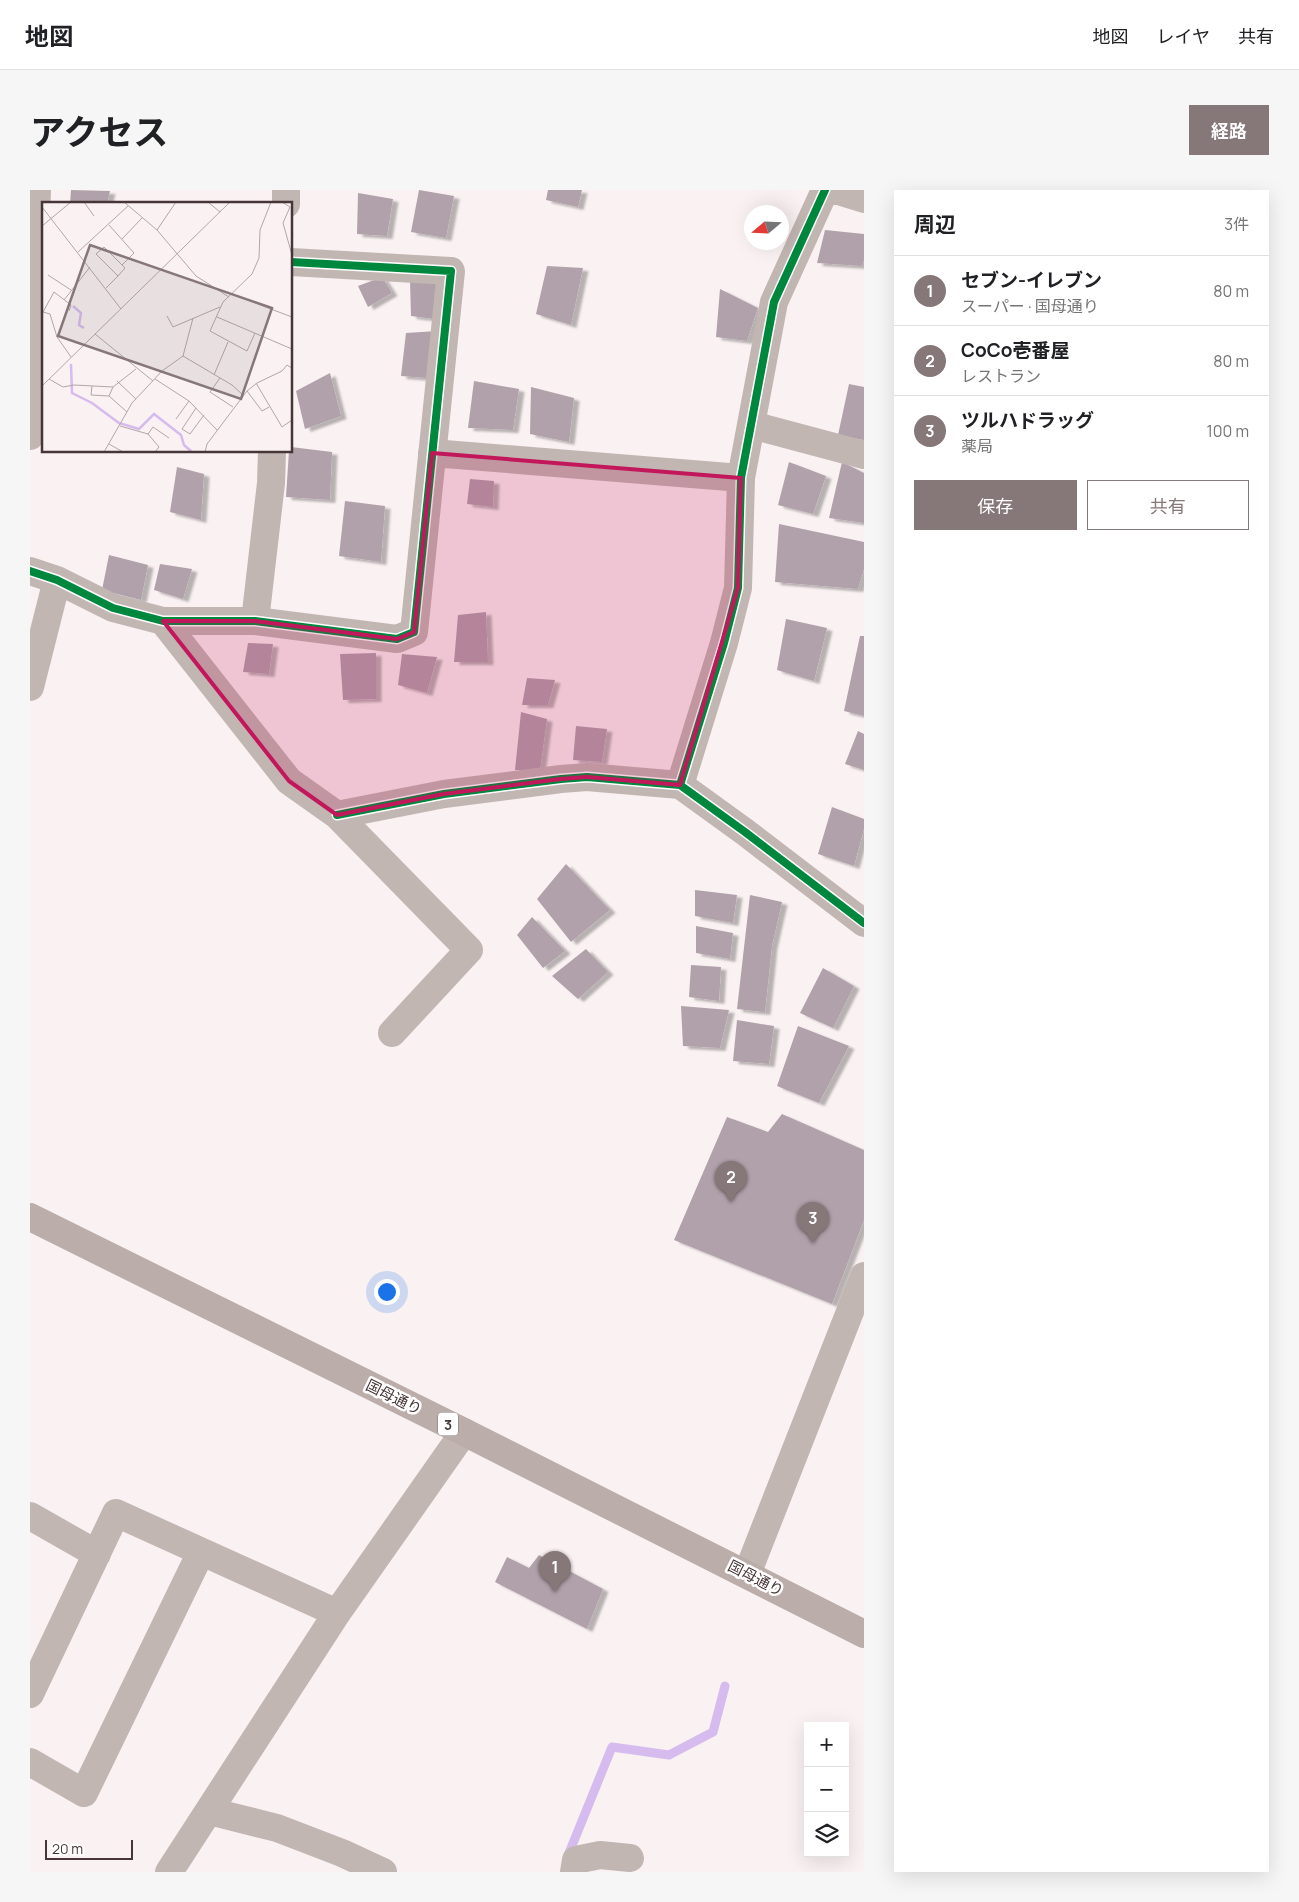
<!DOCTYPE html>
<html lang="ja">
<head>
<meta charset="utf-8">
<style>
  body { margin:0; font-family:Manrope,"Noto Sans JP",sans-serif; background:#f6f6f6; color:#202124 }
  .controls { position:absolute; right:15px; bottom:15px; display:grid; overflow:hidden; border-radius:0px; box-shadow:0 5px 20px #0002 }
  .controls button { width:45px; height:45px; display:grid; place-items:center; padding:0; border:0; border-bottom:1px solid #e0e0e0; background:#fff; color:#202124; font:25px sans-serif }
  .compass { position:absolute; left:714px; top:15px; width:45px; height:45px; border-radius:50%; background:#fff; box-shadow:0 5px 20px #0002; rotate:251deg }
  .scale { position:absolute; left:15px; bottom:12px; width:88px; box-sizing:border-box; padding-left:5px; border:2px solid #473638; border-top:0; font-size:14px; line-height:18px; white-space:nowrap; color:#473638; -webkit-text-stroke:4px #fff; paint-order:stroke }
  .you { position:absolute; left:356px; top:1101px; width:18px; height:18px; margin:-12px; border:4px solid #fff; border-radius:50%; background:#1a73e8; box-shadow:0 0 0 8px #1a73e833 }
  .badge { display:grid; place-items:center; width:32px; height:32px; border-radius:50%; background:#867779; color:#fff; font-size:16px; font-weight:700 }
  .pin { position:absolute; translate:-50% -41px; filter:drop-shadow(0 1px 2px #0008) }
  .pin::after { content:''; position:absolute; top:26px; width:18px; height:15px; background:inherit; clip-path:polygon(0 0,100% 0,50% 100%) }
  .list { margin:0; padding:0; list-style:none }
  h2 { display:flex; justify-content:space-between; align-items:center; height:65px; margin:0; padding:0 20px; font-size:21px }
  h2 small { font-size:16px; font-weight:400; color:#757577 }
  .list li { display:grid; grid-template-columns:32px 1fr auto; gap:15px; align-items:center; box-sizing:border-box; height:70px; padding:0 20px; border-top:1px solid #e0e0e0 }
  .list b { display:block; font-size:19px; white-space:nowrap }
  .list p { margin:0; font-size:16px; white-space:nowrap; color:#757577 }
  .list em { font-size:16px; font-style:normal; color:#757577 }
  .actions { display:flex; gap:10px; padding:15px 20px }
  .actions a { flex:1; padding:11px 0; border:1px solid #867779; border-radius:0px; text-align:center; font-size:18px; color:#867779 }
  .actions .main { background:#867779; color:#fff }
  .icon { flex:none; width:28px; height:28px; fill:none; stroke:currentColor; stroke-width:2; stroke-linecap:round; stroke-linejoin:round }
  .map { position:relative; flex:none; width:834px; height:1682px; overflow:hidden; border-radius:0px }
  header { display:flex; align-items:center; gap:30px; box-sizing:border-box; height:70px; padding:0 25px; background:#fff; border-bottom:1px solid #e0e0e0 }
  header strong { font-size:24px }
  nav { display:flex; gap:28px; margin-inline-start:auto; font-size:18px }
  .intro { display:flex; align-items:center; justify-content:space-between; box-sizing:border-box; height:120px; padding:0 30px }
  h1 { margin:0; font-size:35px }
  .button { padding:12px 22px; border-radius:0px; background:#867779; color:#fff; font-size:18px; font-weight:700 }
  main { display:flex; gap:30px; padding:0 30px }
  aside { flex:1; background:#fff; border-radius:0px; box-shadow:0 5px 20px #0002 }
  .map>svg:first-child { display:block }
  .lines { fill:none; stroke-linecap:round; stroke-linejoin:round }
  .stream { stroke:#d6bbee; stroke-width:9 }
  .building { fill:#b1a1aa; filter:url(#shadow) }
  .minor { stroke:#c2b6b3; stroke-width:28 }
  .primary { stroke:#bbaeaa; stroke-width:28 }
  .cycleway-casing { stroke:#fff; stroke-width:11 }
  .cycleway { stroke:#00873e; stroke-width:8 }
  .marked { fill:#c2185b; fill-opacity:0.2; stroke:#c2185b; stroke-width:4; stroke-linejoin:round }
  .labels { text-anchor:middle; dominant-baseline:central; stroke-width:5; stroke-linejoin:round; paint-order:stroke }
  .shield { fill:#fff; stroke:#7e7274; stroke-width:1 }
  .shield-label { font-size:14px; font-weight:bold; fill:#473638 }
  .street-label { font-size:15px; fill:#473638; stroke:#fff }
  .inset-river { fill:none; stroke:#d6bbee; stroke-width:2.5 }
  .inset-road { fill:none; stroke:#b2a6a8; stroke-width:1 }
  .view { fill:#867779; fill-opacity:0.15; stroke:#867779; stroke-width:2.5 }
  .inset-edge { fill:none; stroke:#473638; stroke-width:2.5 }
</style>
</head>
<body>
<header>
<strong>地図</strong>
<nav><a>地図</a><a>レイヤ</a><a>共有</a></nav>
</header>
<div class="intro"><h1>アクセス</h1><a class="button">経路</a></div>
<main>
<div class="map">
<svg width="834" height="1682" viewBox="0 0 834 1682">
  <defs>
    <filter id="shadow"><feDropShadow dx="5.5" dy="3" stdDeviation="1" flood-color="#0004"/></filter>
  </defs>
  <rect width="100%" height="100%" fill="#faf1f2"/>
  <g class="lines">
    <path class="stream" d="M537 1668 582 1557 639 1565 683 1542 695 1496"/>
  </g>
  <path class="building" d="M41 0 80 1 77 14H40Z
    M389 0 424 6 416 48 381 42Z
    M518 0H552L548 17 516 10Z
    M328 3 363 9 357 46 327 44Z
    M795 40 834 44V70L832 76 787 73Z
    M517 76 553 78 541 135 506 124Z
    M352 87 362 103 338 117 328 96Z
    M411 90 405 129 381 126 380 91Z
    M690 99 728 118 717 151 686 147Z
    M407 141 398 188 371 186 376 143Z
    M300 183 311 226 275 239 266 201Z
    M444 191 489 199 483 240 438 238Z
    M819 194 834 197V250L808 245Z
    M501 197 544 208 539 252 500 244Z
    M261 257 302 262 300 310 256 307 259 261H261Z
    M759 272 796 286 783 324 748 315Z
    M812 272 834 283V333L799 328Z
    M147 277 174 284 171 330 140 322Z
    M440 289 464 291 463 317 437 314Z
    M315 311 355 316 351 372 309 366Z
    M749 334 834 352V379L828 399 745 392Z
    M79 365 118 375 111 410 72 400Z
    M130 374 162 379 153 409 124 400Z
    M456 422 458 472H424L428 425Z
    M756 429 797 438 784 491 747 480Z
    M830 446H834V526L814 521Z
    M218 453 243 454 239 484 213 482Z
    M346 463V509L313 510 310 464Z
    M372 464 407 467 397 503 368 495Z
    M497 488 525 490 518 515H492Z
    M491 522 517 529 510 581 485 580Z
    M546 536 577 539 572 572 543 570Z
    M828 541 834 544V580L815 574Z
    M802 617 834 629V639L824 676 788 664Z
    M536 674 580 720 541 752 507 709Z
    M665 700 707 705 703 733 665 726Z
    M720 705 752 712 742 756 735 822 707 819Z
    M502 727 535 761 513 778 487 745Z
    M666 736 703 743 700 769 666 763Z
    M556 759 578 782 548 809 522 786Z
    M661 775 691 777 689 811 659 807Z
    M793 778 824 796 803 838 770 823Z
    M651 816 699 820 690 858 653 856Z
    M707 830 744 836 739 874 703 871Z
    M768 836 819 856 789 913 747 896Z
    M752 924 834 960V1030L802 1114 644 1050 697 927 738 942Z
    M509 1365 573 1399 557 1439 465 1392 477 1367 499 1378Z"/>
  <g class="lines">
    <path class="minor" d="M805 0 834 9
      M256 14V0
      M722 235 834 265
      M0 246 7 0
      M402 263 711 288
      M0 381 27 390 83 418 133 431H225L367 449 384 442 421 81 261 72
      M133 431 259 591 307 625 439 760 362 843
      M225 431 241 293 242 261
      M0 497 27 390
      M650 595 694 453 708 398 711 288 744 112 795 0
      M307 625 414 604 531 589 557 587 650 595 715 642 834 733
      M0 1326 67 1364
      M717 1384 834 1086
      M0 1504 86 1323 307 1423
      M0 1572 54 1603 171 1362
      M179 1621 247 1638 312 1663 353 1682
      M139 1682 307 1423 434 1242
      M544 1682 546 1670 570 1665 600 1668"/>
    <path class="primary" d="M0 1027 434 1242 834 1444"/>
    <g class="cycleway-casing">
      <path id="cycleway" d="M0 381 27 390 83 418 133 431H225L367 449 384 442 421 81 261 72
        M650 595 694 453 708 398 711 288 744 112 795 0
        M307 625 414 604 531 589 557 587 650 595 715 642 834 733"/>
    </g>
    <use href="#cycleway" class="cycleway"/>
  </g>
  <path class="marked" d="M402 263 711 288 708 398 650 595 557 587 531 589 414 604 307 625 259 591 133 431H225L367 449 384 442Z"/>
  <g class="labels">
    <rect class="shield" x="408" y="1222.5" width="20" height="23" rx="4"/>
    <g class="shield-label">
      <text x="418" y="1234">3</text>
    </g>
    <g class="street-label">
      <text transform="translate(364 1207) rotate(26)">国母通り</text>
      <text transform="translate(726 1388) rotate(27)">国母通り</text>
    </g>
  </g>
  <g transform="translate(12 12)">
    <rect width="250" height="250" fill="#faf1f2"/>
    <path class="inset-river" d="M31 104 39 111 37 123 42 126M29 162 30 191 50 201 77 221 97 227 112 212 139 233 142 243 150 250"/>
    <path class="inset-road" d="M42 0 52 14M82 0 115 28 154 74 187 95M166 0 178 10M240 0 248 5 241 21 250 53M0 5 79 107M67 23 92 51 80 63M0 24 29 0M115 28 134 0M80 37 100 16M36 50 86 4M6 73 29 88M64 86 76 74 83 66 62 45 54 52 76 74M189 92 250 115M22 98 48 65M1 110 8 112 15 135 29 155M1 110 12 90 29 103 27 109M125 114 131 125 178 105M175 115 250 147M213 131 205 149 168 129 181 100 210 72 217 56 218 28 229 0M53 132 111 179M141 154 190 183 201 193M172 173 186 140M178 176 168 190 191 205M7 177 21 185 32 183 71 185 94 167M113 177 147 199 134 217M75 179 94 197M214 181 240 225 250 218M0 184 188 0M50 184 49 193 67 194 71 185M205 189 215 181 240 169 245 163 250 166M67 194 85 210M147 199 175 228M154 206 140 227 148 232 162 213M78 224 106 232 117 245 113 250M106 232 111 225 127 236M67 242 81 250M62 250 90 201 120 169 141 154 151 116M163 250 165 242 205 189 220 209 227 205"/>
    <path class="view" d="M48 43 230 106 199 197 16 134Z"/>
    <rect width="250" height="250" class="inset-edge"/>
  </g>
</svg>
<div class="controls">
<button>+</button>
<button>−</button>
<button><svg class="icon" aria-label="layers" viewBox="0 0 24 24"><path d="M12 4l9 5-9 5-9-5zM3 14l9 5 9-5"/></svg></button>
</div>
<svg class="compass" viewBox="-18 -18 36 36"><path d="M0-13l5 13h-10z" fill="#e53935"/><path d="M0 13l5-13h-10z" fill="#757577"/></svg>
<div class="scale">20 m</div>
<div class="you"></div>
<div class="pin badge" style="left:525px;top:1402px">1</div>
<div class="pin badge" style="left:701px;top:1012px">2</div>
<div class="pin badge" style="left:783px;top:1053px">3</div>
</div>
<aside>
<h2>周辺<small>3件</small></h2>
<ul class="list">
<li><span class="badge">1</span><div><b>セブン-イレブン</b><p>スーパー · 国母通り</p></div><em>80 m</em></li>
<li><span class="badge">2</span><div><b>CoCo壱番屋</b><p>レストラン</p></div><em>80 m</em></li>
<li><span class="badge">3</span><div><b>ツルハドラッグ</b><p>薬局</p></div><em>100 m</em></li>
</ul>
<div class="actions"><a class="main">保存</a><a>共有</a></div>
</aside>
</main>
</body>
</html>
